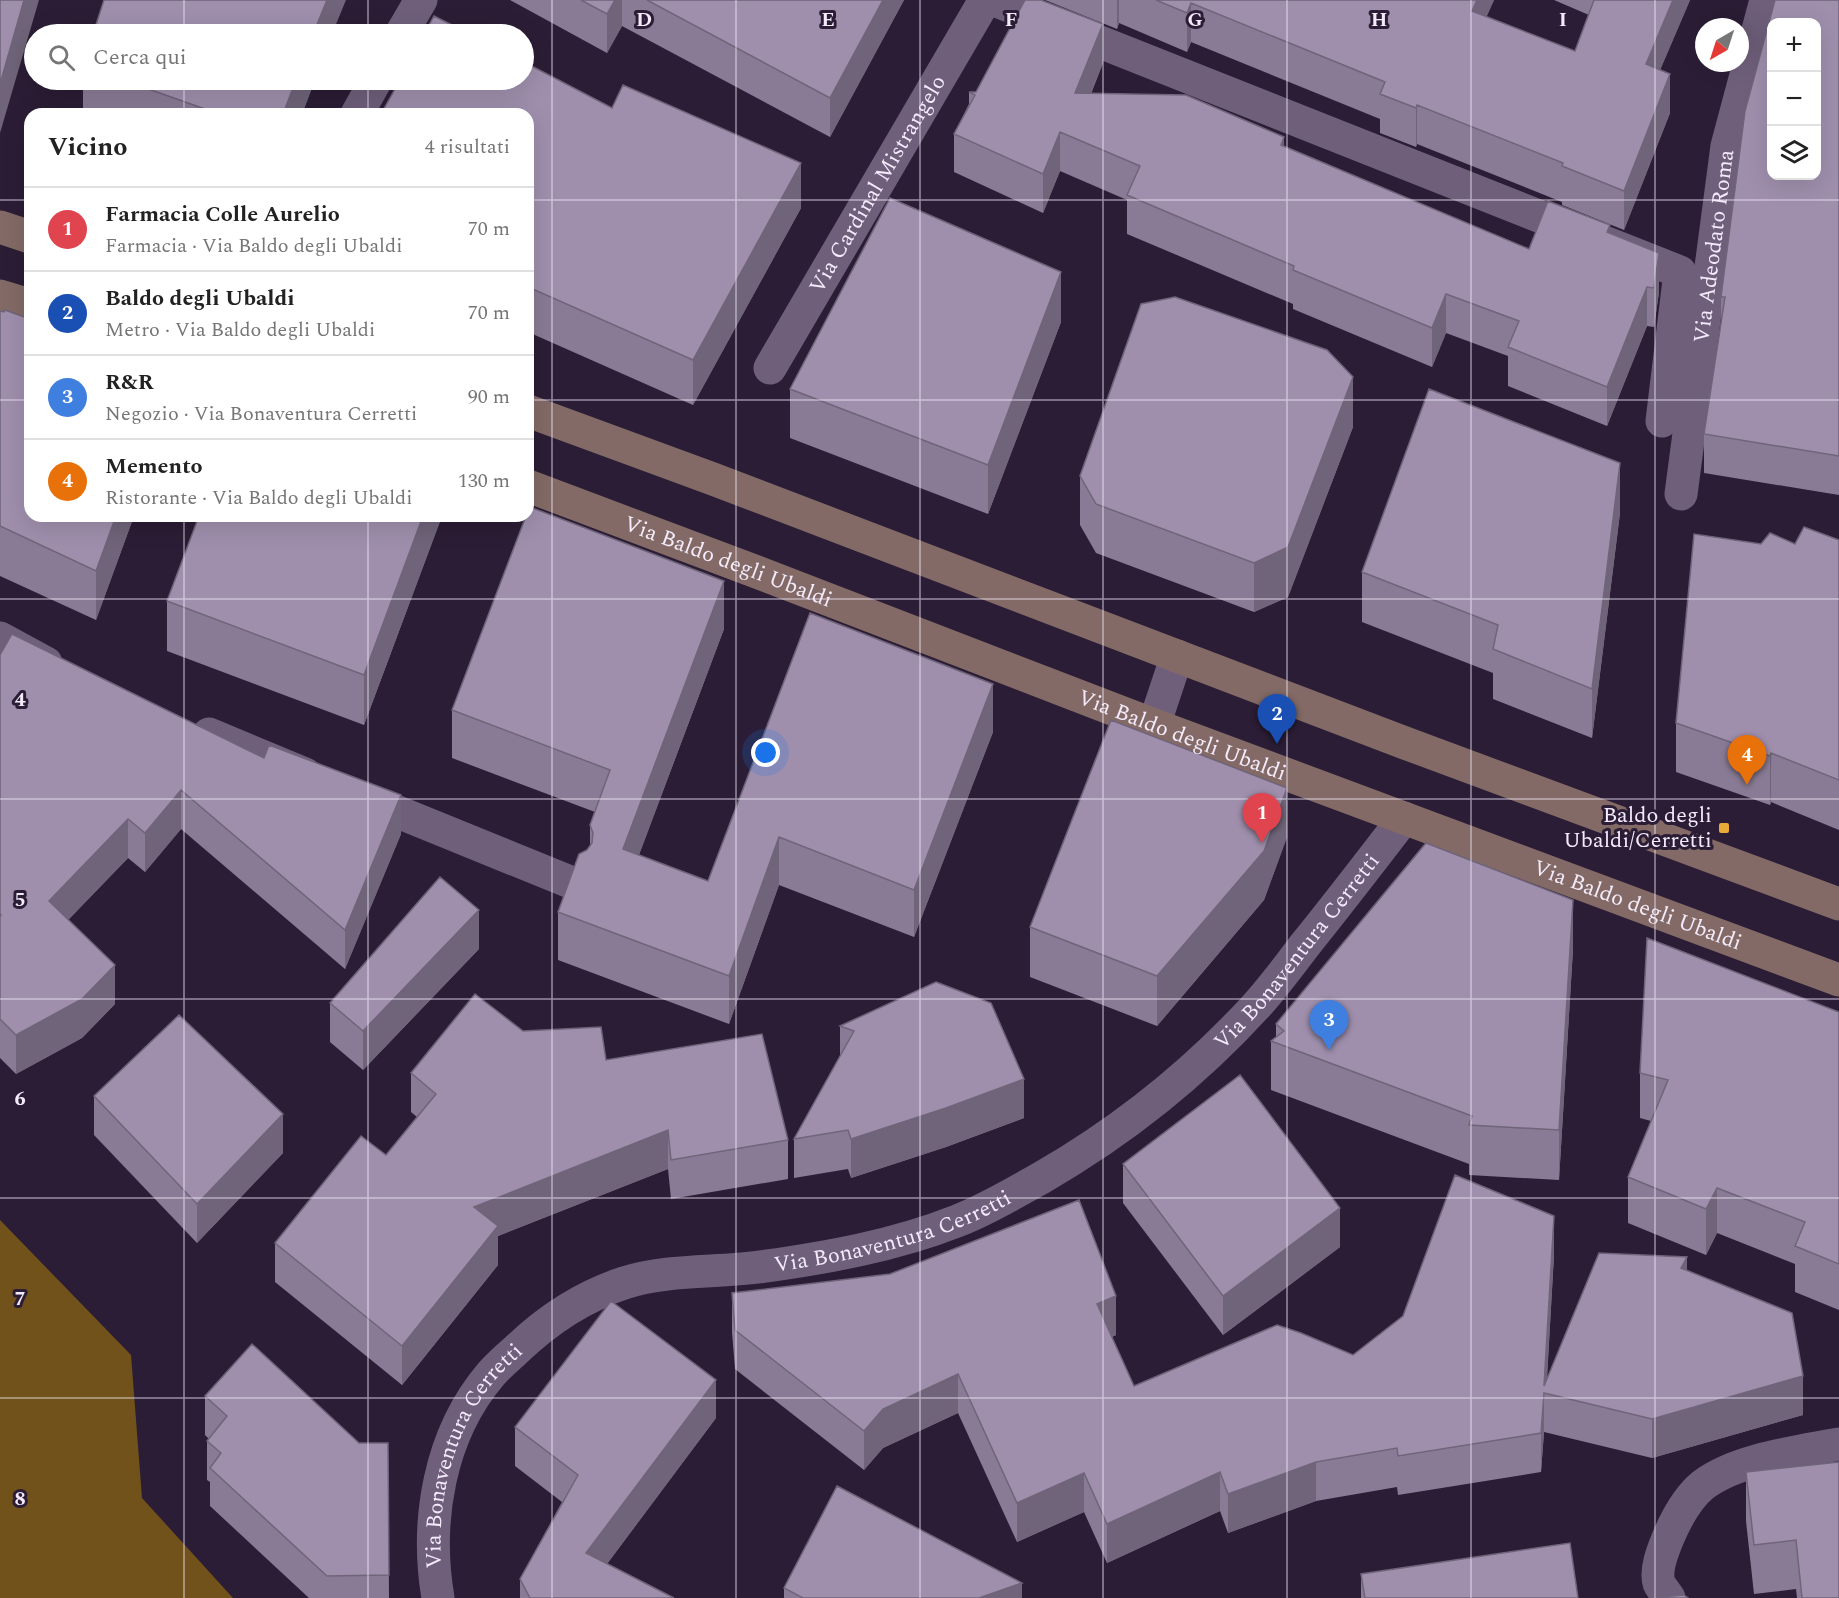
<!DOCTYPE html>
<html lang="it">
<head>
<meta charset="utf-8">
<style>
  body { margin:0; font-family:Spectral,serif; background:#f2f2f2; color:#222 }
  .controls { position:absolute; right:18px; top:18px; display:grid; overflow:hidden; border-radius:12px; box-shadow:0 6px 24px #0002 }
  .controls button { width:54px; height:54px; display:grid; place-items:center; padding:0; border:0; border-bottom:2px solid #e0e0e0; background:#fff; color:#222; font:30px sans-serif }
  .compass { position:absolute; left:1695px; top:18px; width:54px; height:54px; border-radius:50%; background:#fff; box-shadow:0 6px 24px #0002; rotate:219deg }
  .you { position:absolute; left:766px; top:753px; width:21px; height:21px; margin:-15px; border:4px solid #fff; border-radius:50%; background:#1a73e8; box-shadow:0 0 0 9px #1a73e833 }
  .badge { display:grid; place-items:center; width:39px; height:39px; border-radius:50%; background:#ea580c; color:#fff; font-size:20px; font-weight:700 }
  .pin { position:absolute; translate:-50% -50px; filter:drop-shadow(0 2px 3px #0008) }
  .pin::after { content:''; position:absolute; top:32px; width:21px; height:18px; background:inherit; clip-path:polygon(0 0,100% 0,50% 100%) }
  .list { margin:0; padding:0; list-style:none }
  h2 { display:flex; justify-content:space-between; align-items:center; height:78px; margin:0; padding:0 24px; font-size:26px }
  h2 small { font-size:20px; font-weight:400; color:#767676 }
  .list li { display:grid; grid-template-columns:39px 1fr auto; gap:18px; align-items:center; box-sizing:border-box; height:84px; padding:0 24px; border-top:2px solid #e0e0e0 }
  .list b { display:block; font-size:22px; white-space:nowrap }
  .list p { margin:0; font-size:20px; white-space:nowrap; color:#767676 }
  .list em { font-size:20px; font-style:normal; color:#767676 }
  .icon { flex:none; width:33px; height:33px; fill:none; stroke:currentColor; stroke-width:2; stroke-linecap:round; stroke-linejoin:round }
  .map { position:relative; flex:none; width:1839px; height:1598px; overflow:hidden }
  .search { position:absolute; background:#fff; box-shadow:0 6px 24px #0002; left:24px; top:24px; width:510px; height:66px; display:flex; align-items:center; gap:15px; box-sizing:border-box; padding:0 21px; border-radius:33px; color:#767676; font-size:22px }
  .panel { position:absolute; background:#fff; box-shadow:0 6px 24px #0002; left:24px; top:108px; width:510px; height:414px; border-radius:18px }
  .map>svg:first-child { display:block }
  .forest { fill:#72521b }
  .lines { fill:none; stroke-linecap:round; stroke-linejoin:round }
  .minor { stroke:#6f5f7b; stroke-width:33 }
  .secondary { stroke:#836a66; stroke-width:33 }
  .wall { fill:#897b95 }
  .shaded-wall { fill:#6f6479 }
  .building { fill:#9f8fad; stroke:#6f6479; stroke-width:1.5; fill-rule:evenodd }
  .grid { fill:none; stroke:#f3ebfb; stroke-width:1.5; stroke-opacity:0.55 }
  .poi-dot { fill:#e9ab38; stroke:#2b1d35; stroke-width:2 }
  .labels { text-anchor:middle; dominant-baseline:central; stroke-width:6; stroke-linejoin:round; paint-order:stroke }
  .street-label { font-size:22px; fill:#f3ebfb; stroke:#2b1d35 }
  .poi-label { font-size:22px; fill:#f3ebfb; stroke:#2b1d35; text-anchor:end }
  .grid-label { font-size:20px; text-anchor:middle; font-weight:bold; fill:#f3ebfb; stroke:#2b1d35; stroke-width:6; stroke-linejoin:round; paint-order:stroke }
</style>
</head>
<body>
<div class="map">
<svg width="1839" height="1598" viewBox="0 0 1839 1598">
  <rect width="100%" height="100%" fill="#2b1d35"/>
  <path class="forest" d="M0 1220 131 1355 142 1498 233 1598H0Z"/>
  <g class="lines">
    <g class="minor">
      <path d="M994 0 1680 272 1662 421"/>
      <path d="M401 34 421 0"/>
      <path d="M357 114 376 80"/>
      <path id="s1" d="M770 368 985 0"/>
      <path id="s2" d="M1681 494 1727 146 1766 0"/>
      <path d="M0 638 46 663"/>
      <path d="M1154 725 1177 656"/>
      <path d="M209 734 305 774"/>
      <path d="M361 797 575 884"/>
      <path id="s3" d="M438 1598C425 1521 439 1435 491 1374 498 1366 507 1358 515 1351 546 1321 584 1296 624 1283 668 1269 714 1273 759 1267 825 1258 894 1246 957 1221 986 1210 1014 1193 1041 1178 1121 1132 1195 1073 1257 1005 1274 986 1289 966 1304 946 1338 904 1371 861 1404 818"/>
      <path d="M1669 1598C1666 1593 1661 1588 1659 1583 1655 1570 1663 1550 1668 1538 1676 1519 1687 1498 1703 1485 1737 1459 1798 1452 1839 1444"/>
    </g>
    <g class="secondary">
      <path d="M0 227 30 237"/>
      <path d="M0 296 30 305"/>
      <path d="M528 411 713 479 1405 743 1839 904"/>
      <path id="s4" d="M528 486 762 574 1154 725 1839 980"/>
    </g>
  </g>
  <path class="wall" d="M510 0H904L830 137 622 26 607 53Z
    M1045 0H1494L1486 17 1575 51 1589 15 1554 0H1690L1660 70 1670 113 1624 230 1562 205V202L1417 144 1416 147 1380 133V119L1191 42 1187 52 1119 23 1117 29Z
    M1839 0V495L1704 473V434L1721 325V297Z
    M1103 63 1091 94 1284 146 1529 249 1610 233 1659 292 1654 327 1647 326 1607 426 1508 386V356L1446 333 1432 367 1293 309V304L1127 234V200L1060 171 1043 213 954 172V134L969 104V92H976Z
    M83 80H315L302 114H83Z
    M528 114 801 208 693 405 528 332Z
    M0 311 30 516H134L96 620 0 576Z
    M1061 322 988 514 790 438V389Z
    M1353 427 1288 597 1254 612 1096 553 1080 525V476Z
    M1620 513 1592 738 1493 699V673L1362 622V572Z
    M442 516 364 725 167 651V601Z
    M1839 540V830L1771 802 1770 805 1676 772V723L1761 544H1795Z
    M810 613 993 732 914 937 779 885 729 1024 558 960V912L590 846V825L595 812 452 758V710L724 629 639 855 708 881Z
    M0 655 264 758 401 834 345 969 181 829 145 872 128 858 68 920 115 1004 82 1038 16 1074 0 1058Z
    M1287 837 1264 900 1157 1026 1030 977V927Z
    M479 949 363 1070 330 1042V1003Z
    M1573 949 1559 1180 1469 1175V1164L1271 1090V1041L1276 1037V1024Z
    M936 982 1024 1118 946 1147 851 1178 848 1169 794 1178V1139L840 1056V1026Z
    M1839 1012V1310L1795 1292V1264L1717 1233 1706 1255 1628 1223V1177L1651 1121 1640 1118V1073Z
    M523 1031 606 1060 788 1140V1179L671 1199 668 1169 498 1236V1265L402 1385 275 1282V1243L386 1155 417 1117 411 1112V1073Z
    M94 1096 283 1153 197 1243 94 1135Z
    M1123 1164 1340 1247 1223 1335 1123 1203Z
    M1554 1255 1547 1379 1687 1270 1803 1415 1652 1458 1544 1432 1541 1472 1398 1495 1397 1487 1316 1501 1228 1533 1220 1511 1107 1563 1084 1512 1017 1542 958 1413 883 1448 864 1470 735 1369 732 1332V1293L1116 1335 1112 1337 1134 1386 1353 1355Z
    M205 1396 359 1443H388L389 1598H309L210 1506V1482L207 1480V1441L209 1439 205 1435Z
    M716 1418 607 1564 674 1598H520V1579L562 1502 515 1466V1427Z
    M1746 1472 1839 1598H1797L1796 1589 1754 1594 1746 1521Z
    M1361 1574 1578 1598H1361Z
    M784 1588 1022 1598H784Z"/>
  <path class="shaded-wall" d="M24 0H39L0 133V84Z
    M327 0H346L332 34H313Z
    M615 0H622V26L607 53V14Z
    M883 0H904L830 137V98Z
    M1117 0H1119V23L1117 29Z
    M1477 0H1494L1472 50V11Z
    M1673 0H1690L1646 103V64Z
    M1191 3V42L1187 52V13Z
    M1103 24V63L1075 132V93Z
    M1670 74V113L1624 230V191Z
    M296 80H315L302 114H283Z
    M1417 105V144L1416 147V108Z
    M1060 132V171L1043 213V174Z
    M1284 137V176L1281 145Z
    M801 163V208L693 405V360Z
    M1659 253V292L1654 327V288Z
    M1061 272V322L988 514V465Z
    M1647 287V326L1607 426V387Z
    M1446 294V333L1432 367V328Z
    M1353 377V427L1288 597 1254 612V563Z
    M1620 463V513L1592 738V689Z
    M116 516H134L96 620V571Z
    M423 516H442L364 725V675Z
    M724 581V629L623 897V849Z
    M993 684V732L914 937V890Z
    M1771 753V802L1770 805V756Z
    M1287 788V837L1264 900 1157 1026V976Z
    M181 790V829L145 872V833Z
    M401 795V834L345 969V930Z
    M128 819V858L49 940V901Z
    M779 837V885L729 1024V976Z
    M1573 900V949L1559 1180V1130Z
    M479 910V949L363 1070V1031Z
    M115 965V1004L82 1038 16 1074V1035Z
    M1024 1079V1118L946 1147 851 1178V1139Z
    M283 1114V1153L197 1243V1204Z
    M668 1130V1169L498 1236V1265L402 1385V1346L474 1207Z
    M1717 1188V1233L1706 1255V1209Z
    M1340 1208V1247L1223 1335V1296Z
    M1554 1216V1255L1546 1393H1544Z
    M1687 1257V1296L1681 1268Z
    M1116 1296V1335L1097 1343V1304Z
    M958 1374V1413L883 1448 864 1470V1431L883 1409Z
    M1803 1376V1415L1652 1458V1419Z
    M716 1380V1418L586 1592V1553Z
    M1544 1393V1432L1541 1472V1433Z
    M1316 1462V1501L1228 1533V1494Z
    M1220 1472V1511L1107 1563V1524Z
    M1084 1473V1512L1017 1542V1503Z
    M1022 1583V1598H979Z"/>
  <path class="building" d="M0 0H24L0 84Z
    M104 0H327L313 34H93Z
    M581 0H615L607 14Z
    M647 0H883L830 98Z
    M1025 0H1041L1103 24 1075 93 1186 95 1284 137 1281 145 1529 249 1548 201 1610 225 1607 232 1659 253 1654 288 1647 287 1607 387 1508 347 1519 321 1446 294 1432 328 1293 270 1294 266 1127 195 1140 166 1060 132 1043 174 954 134 975 95 969 92H976Z
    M1156 0H1477L1472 11 1575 51 1594 0H1673L1646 64 1670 74 1624 191 1562 166 1563 163 1417 105 1416 108 1380 94 1385 82 1191 3 1187 13Z
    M1775 0H1839V456L1704 434 1725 297H1721L1745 111ZM1772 22H1816V176H1772Z
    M434 16 470 34H424Z
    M524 62 612 108 623 85 801 163 693 360 528 287V114H381L400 80H524Z
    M123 80H296L283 114H219Z
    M890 198 1061 272 988 465 790 389Z
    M1175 297 1327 350 1353 377 1288 547 1254 563 1096 504 1080 476 1141 304Z
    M5 310 30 319V516H116L96 571 0 526V311L4 312Z
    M1429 389 1620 463 1592 689 1493 649 1498 625 1362 572Z
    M530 507 724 581 623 849 708 881 810 613 993 684 914 890 779 837 729 976 558 912 579 854 587 850 592 843 593 833 590 825 610 770 452 710 526 516H528V511Z
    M199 516H423L364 675 167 601Z
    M1804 527 1839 540V780L1771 753 1770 756 1676 723 1694 534 1761 544 1770 533 1795 544Z
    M12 634 264 758 269 745 401 795 345 930 181 790 145 833 128 819 49 901 115 965 82 999 16 1035 0 1019V917L1 915 0 914V655Z
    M1111 720 1287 788 1264 851 1157 976 1030 927Z
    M1426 843 1573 900 1559 1130 1469 1125 1472 1116 1271 1041 1284 1031 1276 1024Z
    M440 877 479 910 363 1031 330 1003Z
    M1647 938 1839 1012V1264L1795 1246 1805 1222 1717 1188 1706 1209 1628 1177 1668 1080 1640 1073Z
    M936 982 991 1003 1024 1079 946 1108 851 1139 848 1130 794 1139 854 1031 840 1026Z
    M475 994 523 1031 601 1027 606 1060 762 1034 788 1140 671 1160 668 1130 474 1207 498 1226 402 1346 275 1243 361 1136 386 1155 436 1094 411 1073Z
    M179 1015 283 1114 197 1204 94 1096Z
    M1240 1075 1340 1208 1223 1296 1123 1164Z
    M1455 1175 1554 1216 1544 1386 1599 1253 1687 1257 1681 1268 1792 1313 1803 1376 1652 1419 1544 1393 1541 1433 1398 1456 1397 1448 1316 1462 1228 1494 1220 1472 1107 1524 1084 1473 1017 1503 958 1374 883 1409 864 1431 735 1330 732 1293 890 1274 1079 1200 1116 1296 1097 1304 1134 1386 1277 1325 1301 1333 1353 1355 1403 1316Z
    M611 1301 716 1380 586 1553 674 1598H530L520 1579 578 1475 515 1427Z
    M252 1344 359 1443H388L389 1575 327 1576 210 1468 221 1453 207 1441 227 1416 205 1396Z
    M1839 1462V1598H1802L1796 1540 1754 1545 1746 1472Z
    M837 1486 1022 1583 979 1598H803L784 1588Z
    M1570 1543 1578 1598H1365L1361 1574Z
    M1684 1595 1688 1598H1652Z"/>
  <path class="grid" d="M184 0V34M368 0V34M552 0V1598M736 0V1598M920 0V1598M1103 0V1598M1287 0V1598M1471 0V1598M1655 0V1598M184 80V114M368 80V114M0 200H30M528 200H1839M0 400H30M528 400H1839M184 516V1598M368 516V1598M0 599H1839M0 799H1839M0 999H1839M0 1198H1839M0 1398H1839"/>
  <rect class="poi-dot" x="1718" y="822" width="12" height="12" rx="3"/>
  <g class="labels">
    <g class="street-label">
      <text stroke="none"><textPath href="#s1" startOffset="213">Via Cardinal Mistrangelo</textPath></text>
      <text stroke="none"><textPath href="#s2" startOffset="250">Via Adeodato Roma</textPath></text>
      <text stroke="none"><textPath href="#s4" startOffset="214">Via Baldo degli Ubaldi</textPath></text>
      <text stroke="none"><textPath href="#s4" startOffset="700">Via Baldo degli Ubaldi</textPath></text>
      <text stroke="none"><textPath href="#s4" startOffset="1186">Via Baldo degli Ubaldi</textPath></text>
      <text stroke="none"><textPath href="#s3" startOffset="1179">Via Bonaventura Cerretti</textPath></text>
      <text stroke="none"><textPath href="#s3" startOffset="675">Via Bonaventura Cerretti</textPath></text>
      <text stroke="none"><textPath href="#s3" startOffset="153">Via Bonaventura Cerretti</textPath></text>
    </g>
    <g class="poi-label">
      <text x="1712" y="815">Baldo degli<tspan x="1712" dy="25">Ubaldi/Cerretti</tspan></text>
    </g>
  </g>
  <g class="grid-label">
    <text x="644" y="26">D</text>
    <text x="828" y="26">E</text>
    <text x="1011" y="26">F</text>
    <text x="1195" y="26">G</text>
    <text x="1379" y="26">H</text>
    <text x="1563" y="26">I</text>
    <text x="20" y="706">4</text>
    <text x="20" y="906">5</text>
    <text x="20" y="1105">6</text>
    <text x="20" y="1305">7</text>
    <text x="20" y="1505">8</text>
  </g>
</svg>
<div class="controls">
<button>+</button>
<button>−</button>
<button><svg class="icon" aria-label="layers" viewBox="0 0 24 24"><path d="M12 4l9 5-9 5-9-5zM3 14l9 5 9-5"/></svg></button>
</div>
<svg class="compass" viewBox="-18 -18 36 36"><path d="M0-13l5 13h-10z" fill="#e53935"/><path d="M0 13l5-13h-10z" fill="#767676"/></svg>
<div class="you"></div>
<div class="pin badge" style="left:1262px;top:843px;background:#e0444e">1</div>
<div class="pin badge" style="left:1277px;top:744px;background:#1a4fb4">2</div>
<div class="pin badge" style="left:1329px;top:1050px;background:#3f7fe0">3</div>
<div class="pin badge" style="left:1747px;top:785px;background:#e8710a">4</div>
<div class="search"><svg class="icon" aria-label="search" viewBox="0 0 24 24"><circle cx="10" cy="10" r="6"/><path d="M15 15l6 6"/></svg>Cerca qui</div>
<section class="panel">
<h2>Vicino<small>4 risultati</small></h2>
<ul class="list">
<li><span class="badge" style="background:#e0444e">1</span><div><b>Farmacia Colle Aurelio</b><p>Farmacia · Via Baldo degli Ubaldi</p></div><em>70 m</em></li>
<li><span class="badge" style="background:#1a4fb4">2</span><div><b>Baldo degli Ubaldi</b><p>Metro · Via Baldo degli Ubaldi</p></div><em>70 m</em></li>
<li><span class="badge" style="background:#3f7fe0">3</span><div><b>R&amp;R</b><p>Negozio · Via Bonaventura Cerretti</p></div><em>90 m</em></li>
<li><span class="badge" style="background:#e8710a">4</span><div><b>Memento</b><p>Ristorante · Via Baldo degli Ubaldi</p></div><em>130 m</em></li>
</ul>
</section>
</div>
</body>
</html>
